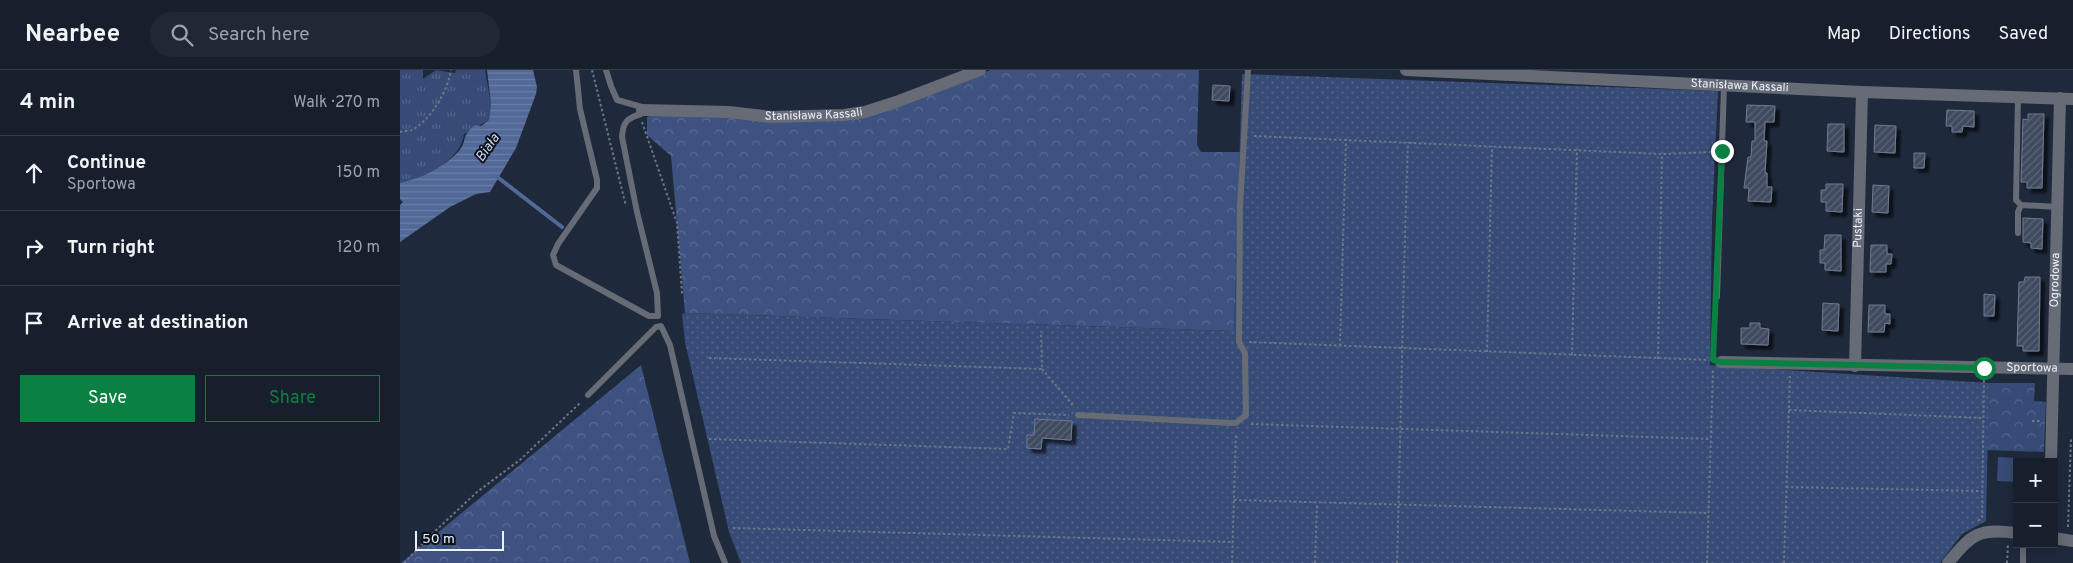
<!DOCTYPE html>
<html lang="en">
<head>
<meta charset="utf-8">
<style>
  body { margin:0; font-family:Overpass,sans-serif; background:#202735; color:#f1f3f6 }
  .controls { position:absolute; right:15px; bottom:15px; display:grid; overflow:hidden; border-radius:0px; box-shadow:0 2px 12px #0003 }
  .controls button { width:45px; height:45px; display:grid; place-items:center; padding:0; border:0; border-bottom:1px solid #363d49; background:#171f2d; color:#f1f3f6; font:25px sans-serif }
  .scale { position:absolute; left:15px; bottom:12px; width:89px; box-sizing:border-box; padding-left:5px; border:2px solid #eaf1fe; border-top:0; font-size:14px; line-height:18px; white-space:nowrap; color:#eaf1fe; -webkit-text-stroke:4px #0d121a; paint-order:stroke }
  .stop { position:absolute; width:15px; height:15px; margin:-11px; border:4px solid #0b8043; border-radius:50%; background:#fff }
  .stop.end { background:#0b8043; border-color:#fff; box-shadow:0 1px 5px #0008 }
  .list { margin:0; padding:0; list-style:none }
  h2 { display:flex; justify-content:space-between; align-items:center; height:65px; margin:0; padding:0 20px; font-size:21px }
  h2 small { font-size:16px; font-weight:400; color:#9ea2aa }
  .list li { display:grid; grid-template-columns:32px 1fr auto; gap:15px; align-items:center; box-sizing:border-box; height:75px; padding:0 20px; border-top:1px solid #363d49 }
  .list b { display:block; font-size:19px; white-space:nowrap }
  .list p { margin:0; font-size:16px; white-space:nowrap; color:#9ea2aa }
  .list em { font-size:16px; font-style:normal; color:#9ea2aa }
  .actions { display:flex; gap:10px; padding:15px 20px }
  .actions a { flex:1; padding:11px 0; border:1px solid #0b8043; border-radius:0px; text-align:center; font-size:18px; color:#0b8043 }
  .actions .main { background:#0b8043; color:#fff }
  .icon { flex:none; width:28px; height:28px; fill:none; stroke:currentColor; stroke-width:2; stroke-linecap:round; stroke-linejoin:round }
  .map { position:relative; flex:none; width:1673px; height:493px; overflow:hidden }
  header { display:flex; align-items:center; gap:30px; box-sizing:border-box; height:70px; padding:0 25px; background:#171f2d; border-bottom:1px solid #363d49 }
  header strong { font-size:24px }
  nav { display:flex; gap:28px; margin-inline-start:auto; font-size:18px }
  .search { width:350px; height:45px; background:#202735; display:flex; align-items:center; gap:12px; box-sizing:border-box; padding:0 18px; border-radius:28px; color:#9ea2aa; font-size:19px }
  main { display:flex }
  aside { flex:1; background:#171f2d }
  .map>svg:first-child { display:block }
  .grass { fill:url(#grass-tufts) }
  .forest { fill:url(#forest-crowns) }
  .park { fill:url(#park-crowns) }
  .garden { fill:url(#garden-dots) }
  .pitch { fill:#364b75 }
  .water { fill:url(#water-rules) }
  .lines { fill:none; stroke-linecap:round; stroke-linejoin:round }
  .stream { stroke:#526998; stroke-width:4 }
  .building { fill:url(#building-hatch); stroke:#6f7b92; filter:url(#shadow) }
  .path { stroke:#6d7686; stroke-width:2; stroke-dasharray:2.5 2.5; stroke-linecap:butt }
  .service { stroke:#666b75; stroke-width:6 }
  .minor { stroke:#666b75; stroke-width:12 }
  .route { stroke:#0b8043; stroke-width:6 }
  .labels { text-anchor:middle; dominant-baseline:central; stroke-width:4; stroke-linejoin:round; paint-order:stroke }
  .street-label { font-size:12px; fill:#eaf1fe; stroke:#0d121a }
  .water-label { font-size:14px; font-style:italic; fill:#cad9f6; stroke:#0d121a }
</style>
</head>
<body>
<header>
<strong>Nearbee</strong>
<div class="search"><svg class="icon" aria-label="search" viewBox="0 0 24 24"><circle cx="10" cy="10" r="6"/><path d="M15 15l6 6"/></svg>Search here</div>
<nav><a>Map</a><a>Directions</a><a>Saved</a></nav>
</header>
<main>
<aside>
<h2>4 min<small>Walk · 270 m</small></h2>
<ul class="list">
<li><svg class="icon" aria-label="ahead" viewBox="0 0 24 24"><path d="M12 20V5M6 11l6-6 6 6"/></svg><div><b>Continue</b><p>Sportowa</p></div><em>150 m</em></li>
<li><svg class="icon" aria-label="right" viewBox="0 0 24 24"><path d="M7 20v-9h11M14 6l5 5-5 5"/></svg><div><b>Turn right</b></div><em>120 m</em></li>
<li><svg class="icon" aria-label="arrive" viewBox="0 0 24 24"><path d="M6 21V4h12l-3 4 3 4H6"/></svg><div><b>Arrive at destination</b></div></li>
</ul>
<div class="actions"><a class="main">Save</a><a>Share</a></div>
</aside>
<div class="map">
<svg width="1673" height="493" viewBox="0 0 1673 493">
  <defs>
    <pattern id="grass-tufts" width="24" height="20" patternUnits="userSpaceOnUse" patternTransform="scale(1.25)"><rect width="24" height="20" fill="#364b75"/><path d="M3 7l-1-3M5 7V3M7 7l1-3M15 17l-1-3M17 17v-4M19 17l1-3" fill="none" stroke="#53658a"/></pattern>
    <pattern id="forest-crowns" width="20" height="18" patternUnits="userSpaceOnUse" patternTransform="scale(1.25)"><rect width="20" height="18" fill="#3d5280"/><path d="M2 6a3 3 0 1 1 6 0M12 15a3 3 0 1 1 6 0" fill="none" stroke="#596b93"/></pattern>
    <pattern id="park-crowns" width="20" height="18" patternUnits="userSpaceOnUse" patternTransform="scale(1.25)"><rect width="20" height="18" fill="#364b75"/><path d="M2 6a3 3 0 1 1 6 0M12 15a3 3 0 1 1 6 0" fill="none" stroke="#53658a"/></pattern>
    <pattern id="garden-dots" width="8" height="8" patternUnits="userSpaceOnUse" patternTransform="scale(1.25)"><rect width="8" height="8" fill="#364b75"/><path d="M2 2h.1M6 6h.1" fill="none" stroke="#53658a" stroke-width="1.8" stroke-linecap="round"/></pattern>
    <pattern id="water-rules" width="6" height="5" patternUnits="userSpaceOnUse" patternTransform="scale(1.25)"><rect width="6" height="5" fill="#526998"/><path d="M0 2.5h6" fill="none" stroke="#6b7fa7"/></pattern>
    <pattern id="building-hatch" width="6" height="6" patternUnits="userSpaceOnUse" patternTransform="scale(1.25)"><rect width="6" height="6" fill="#3f4a5f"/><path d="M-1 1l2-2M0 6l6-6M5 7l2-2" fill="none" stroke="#5b6577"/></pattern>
    <filter id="shadow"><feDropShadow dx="4.5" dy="4.5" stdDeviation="1" flood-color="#0009"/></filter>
  </defs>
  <rect width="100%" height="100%" fill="#1f293c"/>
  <path class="grass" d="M0 0H23V9L36 0 55 3 56 0H85L91 34 89 50 64 64C60 92 25 107 0 113Z"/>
  <path class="forest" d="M591 0H799L797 75 801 82H840L834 261 285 243 271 86 247 65V47L254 45 438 50 521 26Z
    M241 295 290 493H1Z"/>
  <path class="park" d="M1589 313H1635L1634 331 1646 332 1644 382 1587 380Z"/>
  <path class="garden" d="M842 4 1318 21 1312 150 1310 295 1589 313 1586 451 1562 464 1540 493H341L329 462 285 272 282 244 285 243 834 261Z"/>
  <path class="pitch" d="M1598 387 1636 389V392H1617V412L1597 411Z"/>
  <path class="water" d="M87 0H133L137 17 136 24 116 78 90 122 76 124 50 137 0 172V135L3 132 0 129V113C21 108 45 97 59 81 68 70 60 67 75 55L81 56 89 50 91 34Z"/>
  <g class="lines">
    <path class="stream" d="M96 106 162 157"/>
  </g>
  <path class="building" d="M813 15 830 16 829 31 812 30Z
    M1347 35 1375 36 1374 52H1365L1364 71H1367L1365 103H1367V117H1372L1371 132 1348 131 1349 118H1344L1348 87H1351L1352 71H1355V52H1346Z
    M1547 40 1574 41V57L1563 56 1562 62H1552V56H1546Z
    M1628 44H1644L1642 118H1627V112H1621L1623 49 1628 50Z
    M1428 54H1444V82L1427 81Z
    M1475 55 1496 56 1495 83 1474 82Z
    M1514 83H1525L1524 98H1514Z
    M1426 114H1443L1442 142 1426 141V132H1421V120H1426Z
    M1473 115 1489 116 1488 143 1472 142Z
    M1623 148 1643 149 1642 179 1631 178V173L1623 172Z
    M1425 165H1441V201L1425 200V193H1420V180H1424Z
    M1471 175H1487V184H1492L1491 194H1486V202H1470Z
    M1625 207H1640L1639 281H1623V276H1617L1619 212H1624Z
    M1584 224 1595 225 1594 246H1584Z
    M1423 233 1439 234 1438 261 1422 260Z
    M1469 235H1485V244H1490V254L1485 253 1484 262H1468Z
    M1350 253H1360V258L1369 259 1368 275 1341 274V258H1350Z
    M635 349 672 351 671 370 642 368 641 379 627 378V365H634Z"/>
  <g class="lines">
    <path class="path" d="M192 0 226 136
      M242 52 277 153 282 224
      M0 62C3 61 9 61 12 60 31 50 48 20 51 0
      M854 66 1262 84 1313 82
      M849 272 1309 290
      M940 276 946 69
      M1087 282 1092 76
      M1314 283 1316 236
      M1172 285 1177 79
      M309 288 642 299 641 261
      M1258 289 1262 84
      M642 299 672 334 673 338
      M1389 340 1583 348
      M1632 351H1640
      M851 354 1310 369
      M309 369 608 379 614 343 669 345
      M1386 417 1581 421
      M834 430 1308 443
      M1578 451 1582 447 1584 310
      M1668 457 1671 369
      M333 458 832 472
      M4 493 33 463 77 422 121 389 181 332
      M832 493 836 363
      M915 493 917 433
      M997 493C1001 353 1003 212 1008 72
      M1307 493 1313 300
      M1384 493 1390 306
      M1607 493 1608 474"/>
    <path class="service" d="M176 0 180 39 197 110V118L158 174 153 185 156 195 249 246H258L257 223 237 142 222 67C223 52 227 48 241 44L242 37 217 30 211 16 206 0
      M1618 27 1616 130 1621 135 1658 137
      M1618 163V142L1621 135
      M1317 227 1324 16
      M188 325 256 257 261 256 270 275 314 466 325 493
      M678 345 831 353H836L846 345 845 283 839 272 840 137 848 0
      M1623 493V474"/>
    <g class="minor">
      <path id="s1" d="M1006 0 1462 22 1673 29"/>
      <path id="s2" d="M242 40 329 42 371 47 444 45 465 42 496 32 580 0"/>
      <path id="s3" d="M1321 292 1673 299"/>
      <path id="s4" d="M1455 296 1462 22"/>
      <path id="s5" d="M1651 392 1660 28"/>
      <path d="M1654 468 1673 471"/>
      <path d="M1548 493C1572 464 1578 458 1617 463"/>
    </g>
  </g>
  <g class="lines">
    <path class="route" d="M1322 81 1313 290 1321 292 1584 298"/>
  </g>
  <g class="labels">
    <g class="street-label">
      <text stroke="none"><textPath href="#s1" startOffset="334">Stanisława Kassali</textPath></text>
      <text stroke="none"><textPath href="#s2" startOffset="172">Stanisława Kassali</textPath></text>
      <text stroke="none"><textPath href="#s4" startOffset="138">Pustaki</textPath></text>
      <text stroke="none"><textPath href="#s5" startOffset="182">Ogrodowa</textPath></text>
      <text stroke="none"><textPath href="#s3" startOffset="311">Sportowa</textPath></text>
    </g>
    <g class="water-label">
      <text transform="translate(88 78) rotate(-55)">Biała</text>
    </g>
  </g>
</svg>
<div class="controls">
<button>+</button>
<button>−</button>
</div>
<div class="scale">50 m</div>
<div class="stop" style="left:1584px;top:298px"></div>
<div class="stop end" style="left:1322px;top:81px"></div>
</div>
</main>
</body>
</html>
